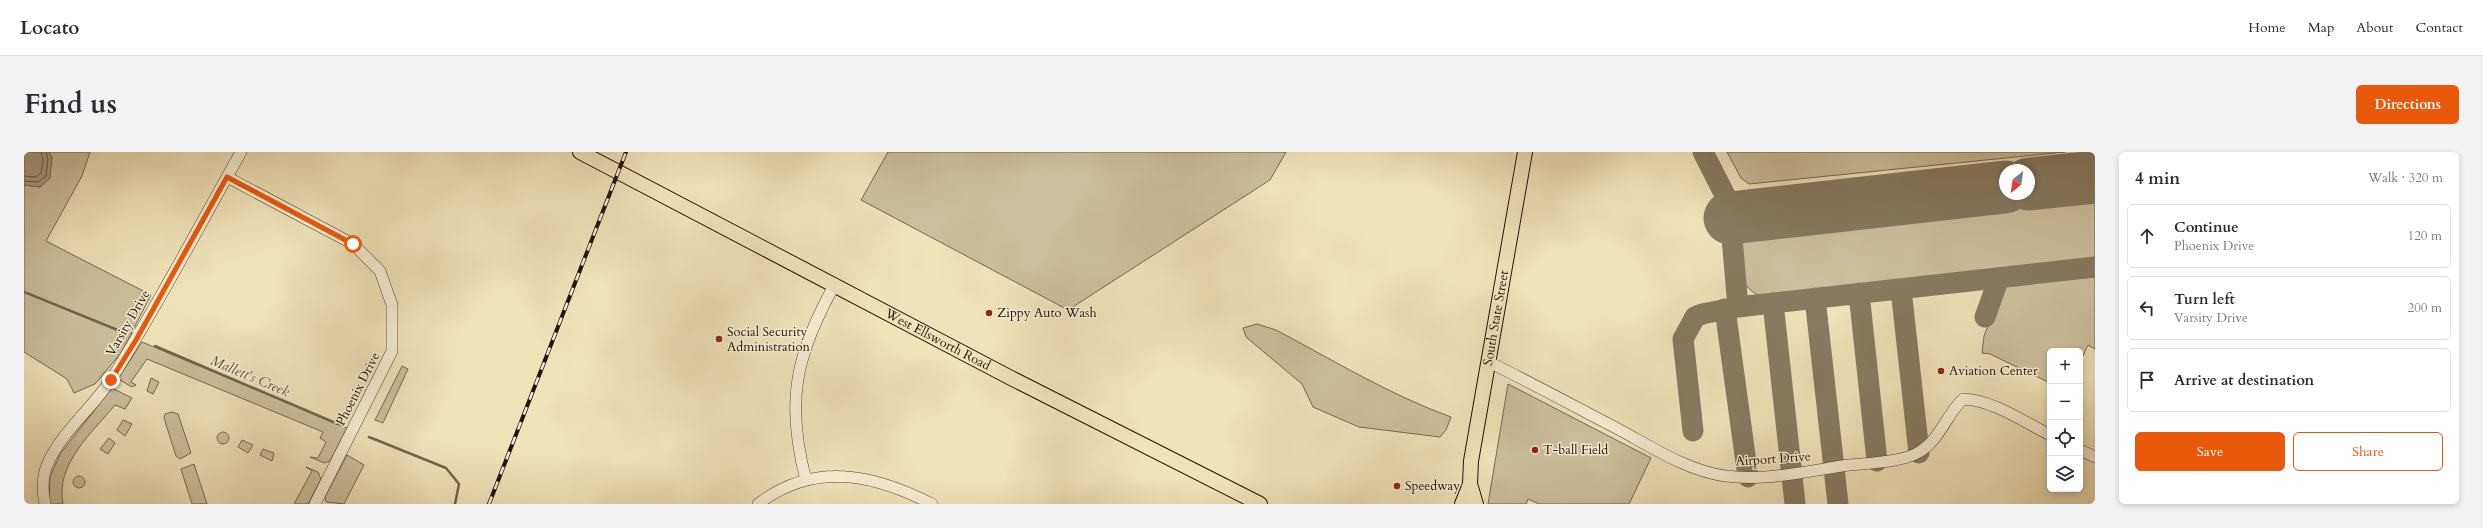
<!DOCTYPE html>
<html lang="en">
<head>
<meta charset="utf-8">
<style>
  body { margin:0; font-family:Cardo,serif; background:#f2f2f3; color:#2b2b33 }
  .controls { position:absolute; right:12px; bottom:12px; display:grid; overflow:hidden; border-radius:6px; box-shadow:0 2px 6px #0003 }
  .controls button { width:36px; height:36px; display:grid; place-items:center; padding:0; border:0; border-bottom:1px solid #e1e1e2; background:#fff; color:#2b2b33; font:20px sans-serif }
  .compass { position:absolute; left:1975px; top:12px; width:36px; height:36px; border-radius:50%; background:#fff; box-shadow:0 2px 6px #0003; rotate:209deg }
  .stop { position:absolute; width:12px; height:12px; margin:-9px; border:3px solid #ea580c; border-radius:50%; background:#fff }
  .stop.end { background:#ea580c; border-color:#fff; box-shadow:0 1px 4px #0008 }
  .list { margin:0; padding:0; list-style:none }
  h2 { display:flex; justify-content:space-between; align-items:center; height:52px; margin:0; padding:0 16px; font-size:17px }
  h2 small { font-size:13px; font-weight:400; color:#7c7c81 }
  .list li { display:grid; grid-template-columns:26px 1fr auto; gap:12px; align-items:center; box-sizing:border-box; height:64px; margin:0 8px 8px; padding:0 8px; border:1px solid #e1e1e2; border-radius:6px }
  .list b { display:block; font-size:15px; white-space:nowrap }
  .list p { margin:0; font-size:13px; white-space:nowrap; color:#7c7c81 }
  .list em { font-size:13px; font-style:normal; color:#7c7c81 }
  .actions { display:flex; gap:8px; padding:12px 16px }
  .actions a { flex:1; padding:9px 0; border:1px solid #ea580c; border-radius:6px; text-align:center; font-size:14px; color:#ea580c }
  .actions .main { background:#ea580c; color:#fff }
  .icon { flex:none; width:22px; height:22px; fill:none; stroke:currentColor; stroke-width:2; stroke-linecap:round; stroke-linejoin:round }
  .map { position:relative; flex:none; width:2071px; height:352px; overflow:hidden; border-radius:6px }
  header { display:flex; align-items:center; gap:24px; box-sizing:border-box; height:56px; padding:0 20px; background:#fff; border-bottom:1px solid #e1e1e2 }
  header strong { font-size:19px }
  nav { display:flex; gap:22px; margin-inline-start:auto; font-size:14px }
  .intro { display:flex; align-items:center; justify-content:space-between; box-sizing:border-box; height:96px; padding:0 24px }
  h1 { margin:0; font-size:28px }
  .button { padding:10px 18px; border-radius:6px; background:#ea580c; color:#fff; font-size:14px; font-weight:700 }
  main { display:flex; gap:24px; padding:0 24px }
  aside { flex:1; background:#fff; border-radius:6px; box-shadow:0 2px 6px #0003 }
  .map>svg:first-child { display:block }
  .green { fill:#cbc09b; stroke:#746a54 }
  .water { fill:#a89c7e; stroke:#716551 }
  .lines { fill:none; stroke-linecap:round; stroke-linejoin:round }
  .shore { stroke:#635846; stroke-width:1 }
  .stream { stroke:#716551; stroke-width:2.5 }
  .taxiway { stroke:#867b62; stroke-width:21 }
  .runway { stroke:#867b62; stroke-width:53 }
  .minor-casing { stroke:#524738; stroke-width:12 }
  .major-casing { stroke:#1e130d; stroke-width:16 }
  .minor { stroke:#f5edd1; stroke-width:11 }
  .major { stroke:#efe3b8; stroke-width:14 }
  .rail-casing { stroke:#1e130d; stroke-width:4 }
  .rail { stroke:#f5edd1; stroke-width:2.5; stroke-dasharray:8; stroke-linecap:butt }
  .route { stroke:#ea580c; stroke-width:5 }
  .poi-dot { fill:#8f2418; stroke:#f5edd1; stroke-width:1.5 }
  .labels { text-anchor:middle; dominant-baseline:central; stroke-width:3; stroke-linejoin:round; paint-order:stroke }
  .poi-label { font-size:13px; fill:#1e130d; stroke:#f5edd1; text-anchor:start }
  .street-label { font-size:13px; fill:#1e130d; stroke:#f5edd1 }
  .water-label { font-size:14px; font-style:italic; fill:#5c5140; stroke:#f5edd1 }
</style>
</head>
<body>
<header>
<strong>Locato</strong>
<nav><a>Home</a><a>Map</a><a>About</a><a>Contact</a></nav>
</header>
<div class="intro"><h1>Find us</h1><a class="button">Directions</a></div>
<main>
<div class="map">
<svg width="2071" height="352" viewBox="0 0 2071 352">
  <rect width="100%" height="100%" fill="#efe3b8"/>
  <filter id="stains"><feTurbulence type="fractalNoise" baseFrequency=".005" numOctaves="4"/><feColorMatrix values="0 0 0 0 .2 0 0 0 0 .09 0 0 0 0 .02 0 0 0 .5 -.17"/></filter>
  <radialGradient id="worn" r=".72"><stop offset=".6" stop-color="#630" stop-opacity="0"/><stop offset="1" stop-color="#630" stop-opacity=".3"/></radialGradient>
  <path class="green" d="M25 0H66L58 24 22 89 127 143 97 201 71 232 50 241 43 227 0 200V33L16 35 28 6Z
    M864 0H1262L1246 28 1044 158 837 48Z
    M1703 0H2041L1725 32 1717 26Z
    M2071 42V107L1962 118 1752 147C1710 148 1700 88 1727 81Z
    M2071 125V197L2064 193 2056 210V199H2026V231L1966 202 1958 201 1960 184 1980 133Z
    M1233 172 1252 178C1309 208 1366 243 1427 265L1422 278 1416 285 1335 275 1289 255 1278 232 1222 185 1219 176Z
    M118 190 323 276 306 309 300 311 286 305 294 306 302 290 296 286 299 280 123 207 107 230 112 233 108 235 94 227Z
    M378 214 384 217 359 271 351 268Z
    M127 226 135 230 129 242 123 239Z
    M1484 232 1627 306 1605 352H1515L1504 347 1502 352H1464Z
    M88 236 108 246 101 257 91 253C68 281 31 312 39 352H25L26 325 36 302Z
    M148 260 154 262 167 301 156 307 152 304 140 266 141 262Z
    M99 268 108 272 101 284 93 278Z
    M193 286a6 6 0 1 1 12 0a6 6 0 1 1-12 0Z
    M85 286 91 291 84 302 76 297Z
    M218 288 229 293 224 301 214 295Z
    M239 297 250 301 248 309 236 303Z
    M323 303 340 313 320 352 302 350 301 345Z
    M170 312 183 352H168L157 317Z
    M282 315 294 320 297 327 284 352H270L288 319Z
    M49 330a6 6 0 1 1 12 0a6 6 0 1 1-12 0Z"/>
  <path class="water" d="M0 0H25L28 6 26 26 16 35 0 33Z"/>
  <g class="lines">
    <path class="shore" d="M0 24 12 25 17 21 19 8 17 0
      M0 29 14 30 22 24 24 7 22 0"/>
    <path class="stream" d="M0 140 96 179
      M131 194 314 272
      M345 285 422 316 435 332 431 352"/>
    <path class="taxiway" d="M1679 0 1705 51 1714 155
      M1877 137 1895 301
      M1835 141 1853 309
      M1791 146 1814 352
      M1749 151 1771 352
      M1701 157 1724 325
      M1961 165 1975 126
      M1669 279 1659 187 1671 165 1678 162 1714 155 2071 115"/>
    <path class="runway" d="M2005 32 2071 25
      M1706 66 1981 35"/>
    <g class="minor-casing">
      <path id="minor" d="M203 25 329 92 356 119 368 153V199L291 352
        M1465 210C1509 232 1552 255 1596 278 1629 296 1664 319 1701 324 1740 329 1780 320 1818 314 1839 311 1878 311 1895 300 1916 288 1922 263 1939 247 1969 248 2000 270 2026 283
        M2056 298 2071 305
        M782 328C761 249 772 202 811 132
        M21 352C18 338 18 324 24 311 39 278 69 256 88 226 134 153 174 76 217 0
        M734 352C790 309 849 322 908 352"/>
    </g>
    <g class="major-casing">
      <g id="major">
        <path id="s1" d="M556 0 987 226 1236 352"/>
        <path d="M1438 352 1446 332"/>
        <path id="s2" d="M1452 352 1446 332 1447 309 1501 0"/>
      </g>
    </g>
    <use href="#minor" class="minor"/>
    <use href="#major" class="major"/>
    <g class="rail-casing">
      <path id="rail" d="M465 352 602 0"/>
    </g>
    <use href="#rail" class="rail"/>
  </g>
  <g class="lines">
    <path class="route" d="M87 228 112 188 203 25 329 92"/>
  </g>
  <g class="poi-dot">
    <circle cx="965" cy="161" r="4"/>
    <circle cx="695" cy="187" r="4"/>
    <circle cx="1917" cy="219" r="4"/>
    <circle cx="1511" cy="298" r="4"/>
    <circle cx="1373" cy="334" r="4"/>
  </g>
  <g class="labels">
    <g class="poi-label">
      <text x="973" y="161">Zippy Auto Wash</text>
      <text x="703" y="180">Social Security<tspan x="703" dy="15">Administration</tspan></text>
      <text x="1925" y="219">Aviation Center</text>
      <text x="1519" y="298">T-ball Field</text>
      <text x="1381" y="334">Speedway</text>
    </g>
    <g class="street-label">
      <text stroke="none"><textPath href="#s2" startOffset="189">South State Street</textPath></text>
      <text transform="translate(104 171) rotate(-60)">Varsity Drive</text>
      <text stroke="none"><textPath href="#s1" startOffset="404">West Ellsworth Road</textPath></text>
      <text transform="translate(334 237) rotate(-63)">Phoenix Drive</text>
      <text transform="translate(1749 307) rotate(-4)">Airport Drive</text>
    </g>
    <g class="water-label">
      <text transform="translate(226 224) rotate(23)">Mallett's Creek</text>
    </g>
  </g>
  <rect width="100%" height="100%" filter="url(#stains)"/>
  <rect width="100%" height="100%" fill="url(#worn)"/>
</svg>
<div class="controls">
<button>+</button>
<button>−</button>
<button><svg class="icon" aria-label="locate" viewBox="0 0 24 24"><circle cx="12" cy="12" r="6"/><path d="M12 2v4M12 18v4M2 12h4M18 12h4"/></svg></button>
<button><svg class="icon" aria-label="layers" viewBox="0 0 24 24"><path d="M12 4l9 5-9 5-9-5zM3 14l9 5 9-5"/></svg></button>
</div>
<svg class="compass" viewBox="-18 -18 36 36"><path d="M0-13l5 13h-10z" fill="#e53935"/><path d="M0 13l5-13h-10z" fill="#7c7c81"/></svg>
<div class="stop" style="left:329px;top:92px"></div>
<div class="stop end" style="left:87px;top:228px"></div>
</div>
<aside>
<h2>4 min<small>Walk · 320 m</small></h2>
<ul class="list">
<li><svg class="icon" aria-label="ahead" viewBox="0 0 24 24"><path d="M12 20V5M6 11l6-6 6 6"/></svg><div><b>Continue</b><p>Phoenix Drive</p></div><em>120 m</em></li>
<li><svg class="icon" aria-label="left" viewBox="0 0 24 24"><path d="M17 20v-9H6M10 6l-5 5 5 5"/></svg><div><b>Turn left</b><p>Varsity Drive</p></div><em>200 m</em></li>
<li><svg class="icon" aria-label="arrive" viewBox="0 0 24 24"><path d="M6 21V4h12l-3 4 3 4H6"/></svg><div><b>Arrive at destination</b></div></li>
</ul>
<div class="actions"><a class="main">Save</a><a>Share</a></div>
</aside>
</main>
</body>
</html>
